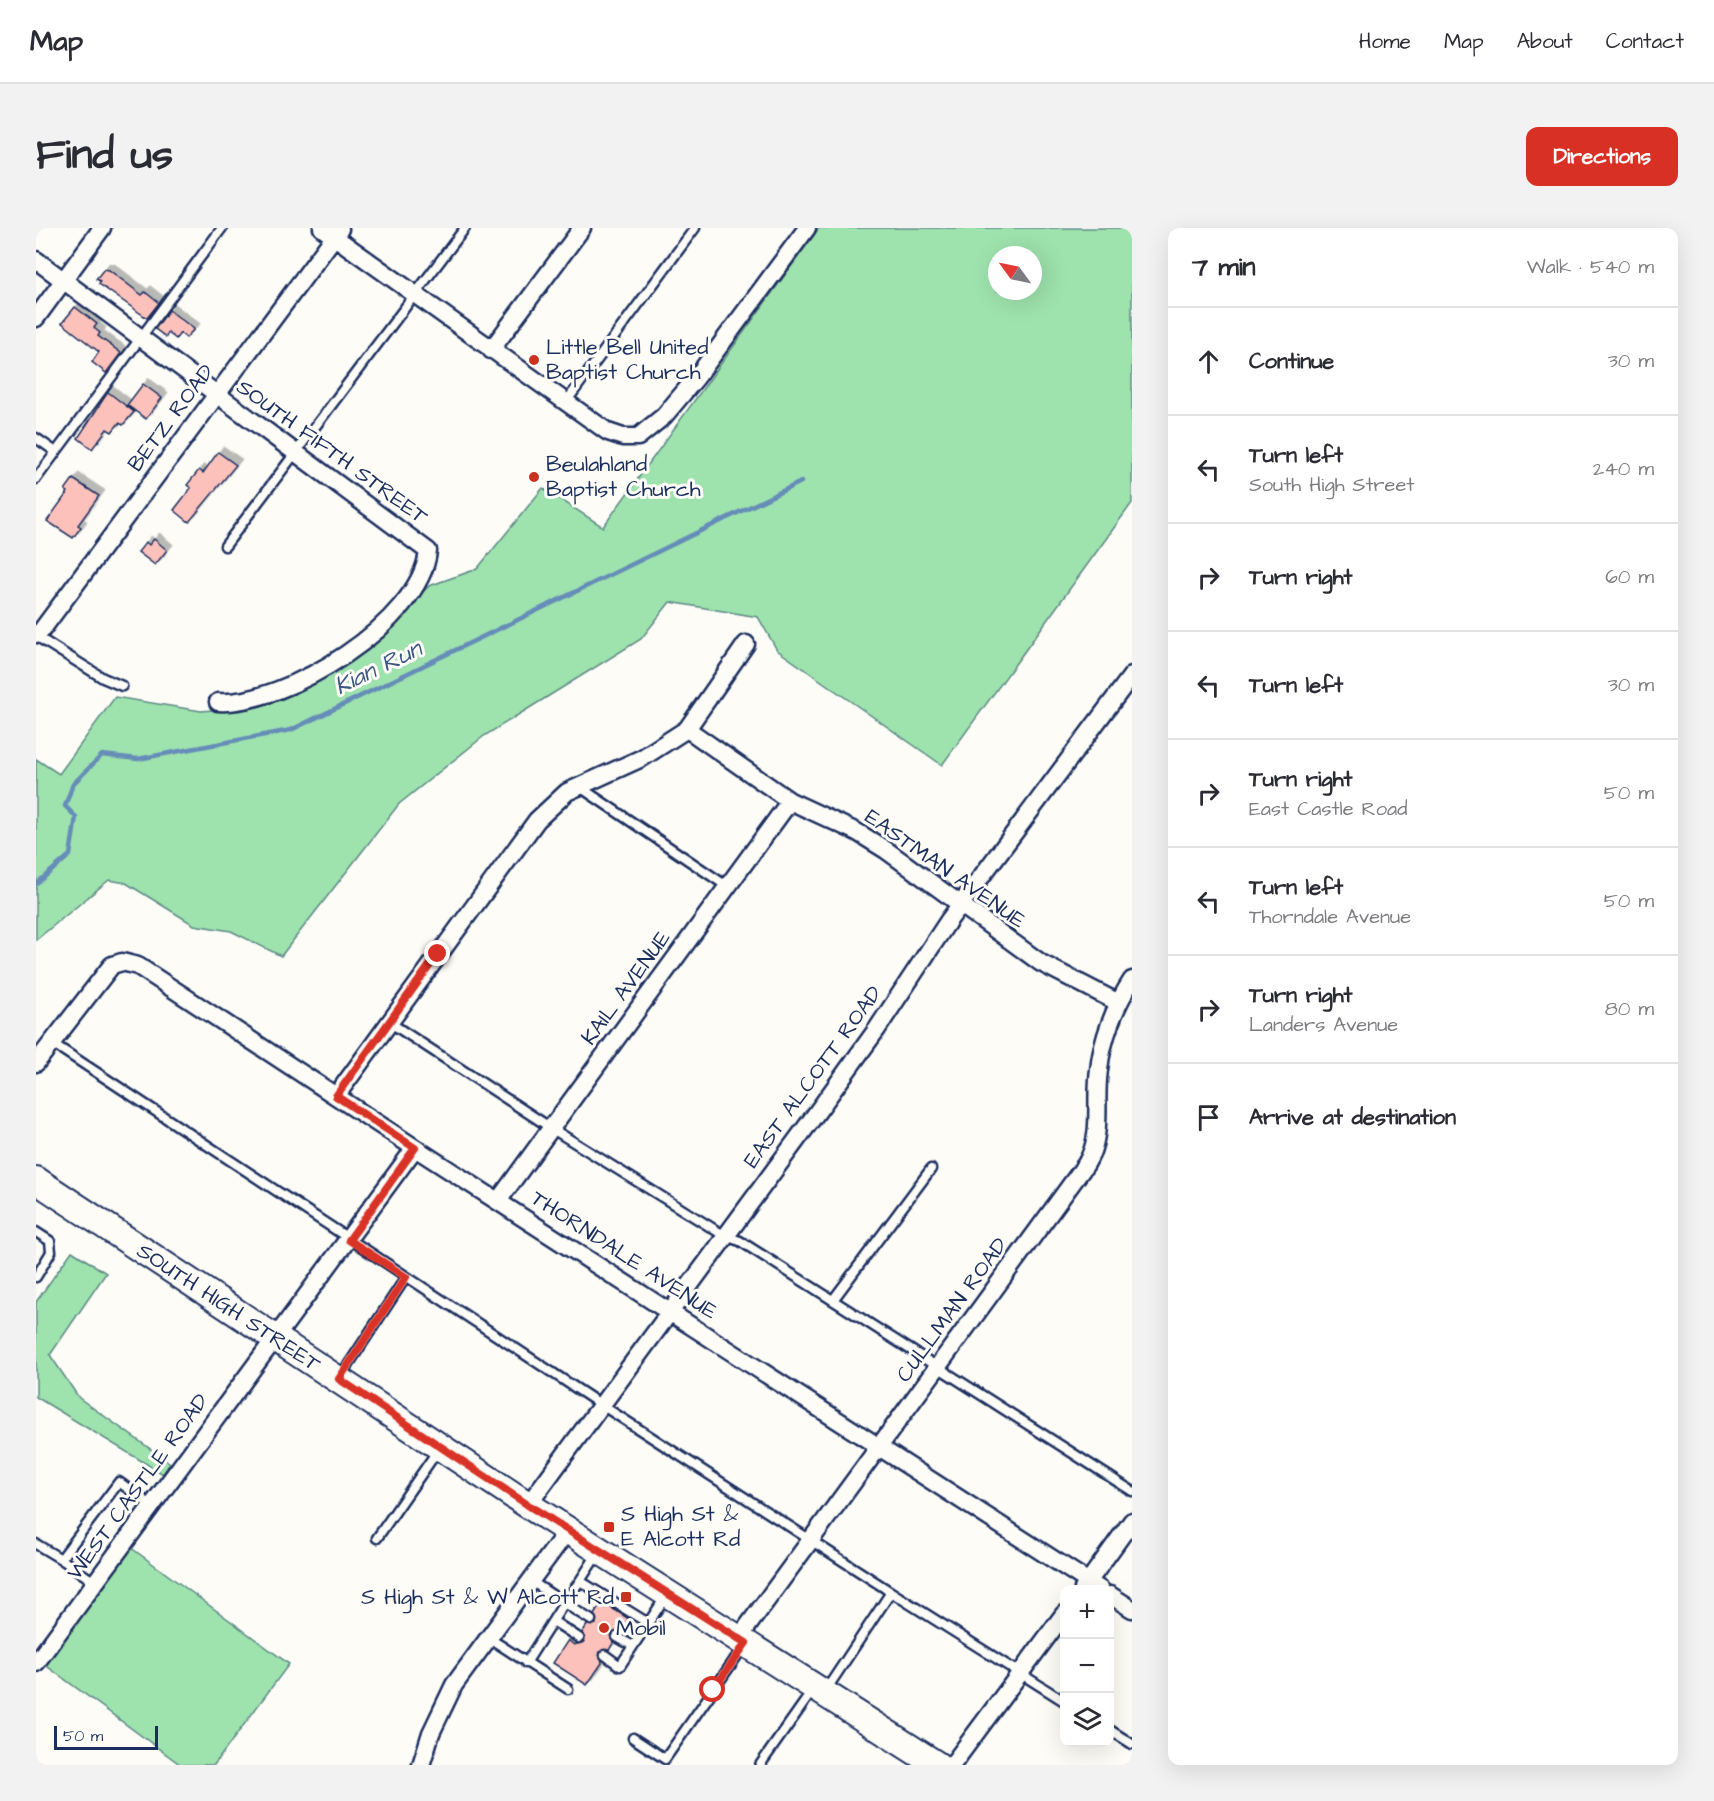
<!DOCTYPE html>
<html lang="en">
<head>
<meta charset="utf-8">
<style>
  body { margin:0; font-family:"Architects Daughter",sans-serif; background:#f2f2f3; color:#2b2b33 }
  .controls { position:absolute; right:18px; bottom:18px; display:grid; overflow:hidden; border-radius:12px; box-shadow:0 6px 24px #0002 }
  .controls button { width:54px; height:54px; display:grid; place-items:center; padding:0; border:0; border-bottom:2px solid #e1e1e2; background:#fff; color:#2b2b33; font:30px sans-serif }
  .compass { position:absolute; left:952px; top:18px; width:54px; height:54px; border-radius:50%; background:#fff; box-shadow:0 6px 24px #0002; rotate:303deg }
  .scale { position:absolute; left:18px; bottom:15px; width:104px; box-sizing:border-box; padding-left:6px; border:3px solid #1b2f5e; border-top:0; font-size:16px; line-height:21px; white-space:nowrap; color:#1b2f5e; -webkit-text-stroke:4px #fdfcf7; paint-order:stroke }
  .stop { position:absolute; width:18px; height:18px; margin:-14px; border:4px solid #d93025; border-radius:50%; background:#fff }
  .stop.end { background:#d93025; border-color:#fff; box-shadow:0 2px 6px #0008 }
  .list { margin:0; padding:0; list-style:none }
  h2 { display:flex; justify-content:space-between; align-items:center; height:78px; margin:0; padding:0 24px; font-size:26px }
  h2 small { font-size:20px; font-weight:400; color:#7c7c81 }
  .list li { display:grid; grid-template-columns:39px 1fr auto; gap:18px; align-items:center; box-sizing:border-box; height:108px; padding:0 24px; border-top:2px solid #e1e1e2 }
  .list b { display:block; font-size:22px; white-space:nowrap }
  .list p { margin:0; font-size:20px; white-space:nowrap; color:#7c7c81 }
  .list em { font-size:20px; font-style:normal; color:#7c7c81 }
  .icon { flex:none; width:33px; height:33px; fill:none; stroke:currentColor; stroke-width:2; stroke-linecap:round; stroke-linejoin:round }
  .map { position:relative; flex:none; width:1096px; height:1537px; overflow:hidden; border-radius:12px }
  header { display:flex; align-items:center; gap:36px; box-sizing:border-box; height:84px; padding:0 30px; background:#fff; border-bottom:2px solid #e1e1e2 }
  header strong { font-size:28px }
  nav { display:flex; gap:33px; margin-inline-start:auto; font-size:21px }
  .intro { display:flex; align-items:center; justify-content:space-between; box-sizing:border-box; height:144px; padding:0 36px }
  h1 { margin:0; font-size:42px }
  .button { padding:15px 27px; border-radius:12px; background:#d93025; color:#fff; font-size:21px; font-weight:700 }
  main { display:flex; gap:36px; padding:0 36px }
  aside { flex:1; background:#fff; border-radius:12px; box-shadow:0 6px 24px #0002 }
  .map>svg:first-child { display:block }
  .green { fill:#9ee2ad; stroke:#5c8886; stroke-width:1.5; fill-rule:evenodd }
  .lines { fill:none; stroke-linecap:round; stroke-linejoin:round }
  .stream { stroke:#658db8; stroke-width:4.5 }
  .building { fill:#fdc1bb; stroke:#1b2f5e; stroke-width:1.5; filter:url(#shadow) }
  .service-casing { stroke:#1b2f5e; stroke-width:13 }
  .minor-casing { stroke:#1b2f5e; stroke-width:21 }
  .primary-casing { stroke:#1b2f5e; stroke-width:30 }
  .service { stroke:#fdfcf7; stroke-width:8 }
  .minor { stroke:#fdfcf7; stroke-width:16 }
  .primary { stroke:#fdfcf7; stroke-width:26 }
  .route { stroke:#d93025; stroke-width:8 }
  .poi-dot { fill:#c8321e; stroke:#fdfcf7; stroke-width:2 }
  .labels { text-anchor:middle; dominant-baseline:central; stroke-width:6; stroke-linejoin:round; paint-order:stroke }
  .poi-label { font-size:22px; fill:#1b2f5e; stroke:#fdfcf7; text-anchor:start }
  .street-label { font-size:22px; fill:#1b2f5e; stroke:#fdfcf7 }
  .water-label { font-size:24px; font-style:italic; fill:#3a5684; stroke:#fdfcf7 }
</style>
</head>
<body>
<header>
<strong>Map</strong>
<nav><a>Home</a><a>Map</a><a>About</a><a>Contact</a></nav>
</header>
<div class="intro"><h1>Find us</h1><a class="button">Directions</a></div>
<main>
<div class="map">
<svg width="1096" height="1537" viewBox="0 0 1096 1537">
  <defs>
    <filter id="shadow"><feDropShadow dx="5.5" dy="-5.5" stdDeviation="0" flood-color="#0004"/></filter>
  </defs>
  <rect width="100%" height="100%" fill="#fdfcf7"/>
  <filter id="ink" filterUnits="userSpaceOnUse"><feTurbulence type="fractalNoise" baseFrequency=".0167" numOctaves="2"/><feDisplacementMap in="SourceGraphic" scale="12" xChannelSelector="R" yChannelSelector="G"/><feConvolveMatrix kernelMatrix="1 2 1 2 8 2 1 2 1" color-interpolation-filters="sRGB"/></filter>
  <g filter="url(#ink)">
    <path class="green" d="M783 0H1096V275L906 537 741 422 722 389 634 374 605 411 448 508 363 576 245 728 195 703 158 697 90 655 73 652 0 712V531L23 546 79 469 165 483 213 479 338 412 393 358 441 341 507 260 567 299ZM961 27H997V63H961Z
      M36 1023 70 1045 14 1127 43 1170 134 1235 127 1246 0 1169V1074Z
      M94 1319 253 1436 178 1537H145L8 1436Z"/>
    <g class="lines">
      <path class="stream" d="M0 656 34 627 40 589 29 578 37 556 66 527 102 531 255 502 765 254"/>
    </g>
    <path class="building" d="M68 41 73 42 106 67 109 64 123 75 111 90 63 56 64 53 60 51Z
      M39 79 61 96 58 100 64 105 62 108 85 125 70 145 56 134 63 124 26 95Z
      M133 82 158 101 150 110 144 105 140 111 132 105 130 109 119 101Z
      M107 156 126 170 110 191 91 177Z
      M72 164 98 184 87 197 83 195 76 204 71 201 56 221 42 210Z
      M182 224 200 237 153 294 138 282 155 260 151 257 163 242 167 245Z
      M37 251 63 268 42 297 45 299 37 310 11 293 32 264 29 262Z
      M118 311 131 322 119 337 102 324 110 314 113 317Z
      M566 1374 593 1391 585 1404 576 1405 578 1414 573 1422 564 1424 566 1435 551 1457 517 1435 532 1412 538 1417 548 1414 546 1405 551 1397 560 1396 558 1387Z"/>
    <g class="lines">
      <g class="service-casing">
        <path id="service" d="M530 174 659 0
          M0 210 20 224
          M0 251 186 0
          M189 318 429 0
          M0 408 67 450 86 458
          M544 559 692 659
          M353 794 515 900 689 1008 704 1013 1096 1263
          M16 815 564 1176 855 1364 790 1462
          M0 1004 14 1013 15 1024 0 1049
          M797 1072 895 941
          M303 1151 370 1049
          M341 1310 402 1222
          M0 1316 25 1331
          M562 1325 544 1353 612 1395
          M495 1353 528 1375 544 1353
          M60 1355 25 1331 83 1254 116 1278
          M855 1364 1028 1473
          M517 1393 543 1410
          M581 1409 597 1418
          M453 1410 532 1461
          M569 1427 584 1438 630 1368
          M490 1435 528 1375 555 1392
          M1074 1502 1096 1516
          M597 1510 629 1531 708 1418
          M724 1537 777 1462"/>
      </g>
      <g class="minor-casing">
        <path id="minor" d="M286 0 572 204 587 209H602L628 188 660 150 771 0
          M0 32 392 323C385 394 249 478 182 474
          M0 90 66 0
          M455 122 546 0
          M0 406 5 403 304 1
          M651 501 754 573 821 604 850 622 1005 735 1083 775
          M0 835 76 737 86 734 102 738 379 920 1065 1362
          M300 868 501 592 531 564 606 530 651 501 710 416
          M462 973 754 573
          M492 1277 779 887 841 801 913 692 1096 447
          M1047 1361 1096 1293
          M1074 1367 1096 1381
          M703 1410 1050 936C1068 906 1058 875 1063 842 1066 811 1079 778 1096 752
          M0 1435 379 920
          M385 1537 395 1505 418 1457 532 1302
          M916 1537 1028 1386"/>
      </g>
      <g class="primary-casing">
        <g id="primary">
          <path id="s1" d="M0 952 492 1277 901 1537"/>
        </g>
      </g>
      <use href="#service" class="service"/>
      <use href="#minor" class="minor"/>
      <use href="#primary" class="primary"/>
    </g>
  </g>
  <g class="lines" filter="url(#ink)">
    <path class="route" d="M402 726 300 868 379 920 313 1012 370 1049 303 1151 492 1277 710 1415 677 1462"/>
  </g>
  <g class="poi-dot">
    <circle cx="498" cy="132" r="6"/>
    <circle cx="498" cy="249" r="6"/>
    <rect x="567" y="1293" width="12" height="12" rx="3"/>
    <rect x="584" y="1363" width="12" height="12" rx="3"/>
    <circle cx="568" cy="1400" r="6"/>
  </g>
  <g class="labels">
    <g class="poi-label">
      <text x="510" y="119">Little Bell United<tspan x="510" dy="25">Baptist Church</tspan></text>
      <text x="510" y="236">Beulahland<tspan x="510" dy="25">Baptist Church</tspan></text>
      <text x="585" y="1286">S High St &amp;<tspan x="585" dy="25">E Alcott Rd</tspan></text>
      <text x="578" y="1369" text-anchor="end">S High St &amp; W Alcott Rd</text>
      <text x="580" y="1400">Mobil</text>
    </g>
    <g class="street-label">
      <text transform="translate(135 190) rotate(-53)">BETZ ROAD</text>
      <text transform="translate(296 224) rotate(36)">SOUTH FIFTH STREET</text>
      <text transform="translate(909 641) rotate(35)">EASTMAN AVENUE</text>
      <text transform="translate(590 760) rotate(-54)">KAIL AVENUE</text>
      <text transform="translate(777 849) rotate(-54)">EAST ALCOTT ROAD</text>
      <text transform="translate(588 1027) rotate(33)">THORNDALE AVENUE</text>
      <text stroke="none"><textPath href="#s1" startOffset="231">SOUTH HIGH STREET</textPath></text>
      <text transform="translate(916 1082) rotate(-54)">CULLMAN ROAD</text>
      <text transform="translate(102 1259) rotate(-54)">WEST CASTLE ROAD</text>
    </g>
    <g class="water-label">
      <text transform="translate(342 440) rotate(-26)">Kian Run</text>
    </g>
  </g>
</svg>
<div class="controls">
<button>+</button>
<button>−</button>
<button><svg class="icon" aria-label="layers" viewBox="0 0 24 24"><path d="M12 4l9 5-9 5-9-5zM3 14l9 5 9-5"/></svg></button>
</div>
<svg class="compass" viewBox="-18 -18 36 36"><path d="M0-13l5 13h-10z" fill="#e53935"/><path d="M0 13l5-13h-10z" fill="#7c7c81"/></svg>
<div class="scale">50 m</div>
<div class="stop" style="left:677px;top:1462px"></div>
<div class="stop end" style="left:402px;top:726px"></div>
</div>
<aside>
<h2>7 min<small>Walk · 540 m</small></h2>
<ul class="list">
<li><svg class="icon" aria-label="ahead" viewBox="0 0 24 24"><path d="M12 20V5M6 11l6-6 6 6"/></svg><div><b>Continue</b></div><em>30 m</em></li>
<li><svg class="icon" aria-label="left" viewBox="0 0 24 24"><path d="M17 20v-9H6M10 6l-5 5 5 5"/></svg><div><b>Turn left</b><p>South High Street</p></div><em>240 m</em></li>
<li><svg class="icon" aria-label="right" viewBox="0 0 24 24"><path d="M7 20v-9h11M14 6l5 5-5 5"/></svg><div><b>Turn right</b></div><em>60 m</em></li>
<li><svg class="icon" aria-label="left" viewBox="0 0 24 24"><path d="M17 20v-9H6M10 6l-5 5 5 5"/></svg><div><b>Turn left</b></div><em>30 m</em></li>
<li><svg class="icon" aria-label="right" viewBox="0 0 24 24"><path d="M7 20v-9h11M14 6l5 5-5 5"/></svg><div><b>Turn right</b><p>East Castle Road</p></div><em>50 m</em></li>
<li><svg class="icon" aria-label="left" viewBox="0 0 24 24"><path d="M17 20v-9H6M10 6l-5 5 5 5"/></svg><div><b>Turn left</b><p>Thorndale Avenue</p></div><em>50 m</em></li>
<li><svg class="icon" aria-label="right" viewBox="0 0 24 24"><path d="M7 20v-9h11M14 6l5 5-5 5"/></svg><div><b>Turn right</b><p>Landers Avenue</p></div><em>80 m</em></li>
<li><svg class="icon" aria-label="arrive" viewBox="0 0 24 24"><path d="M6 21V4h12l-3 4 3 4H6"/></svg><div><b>Arrive at destination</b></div></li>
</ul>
</aside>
</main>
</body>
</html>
